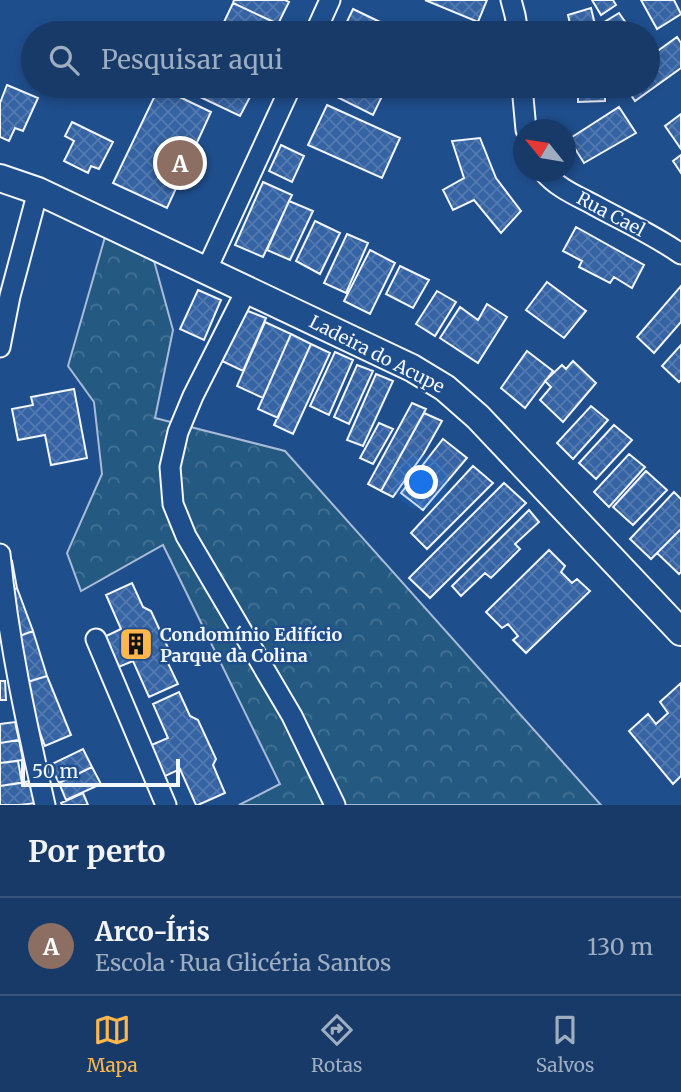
<!DOCTYPE html>
<html lang="pt">
<head>
<meta charset="utf-8">
<style>
  body { margin:0; font-family:Merriweather,serif; background:#244571; color:#f1f3f6 }
  .compass { position:absolute; left:513px; top:119px; width:63px; height:63px; border-radius:50%; background:#173a69; box-shadow:0 4px 10px #0003; rotate:300deg }
  .scale { position:absolute; left:21px; bottom:18px; width:159px; box-sizing:border-box; padding-left:7px; border:4px solid #f2f6ff; border-top:0; font-size:19px; line-height:24px; white-space:nowrap; color:#f2f6ff; -webkit-text-stroke:5px #1f4e8c; paint-order:stroke }
  .you { position:absolute; left:422px; top:483px; width:24px; height:24px; margin:-18px; border:5px solid #fff; border-radius:50%; background:#1a73e8; box-shadow:0 0 0 10px #1a73e833 }
  .badge { display:grid; place-items:center; width:46px; height:46px; border-radius:50%; background:#ffb74d; color:#fff; font-size:23px; font-weight:700 }
  .pin { position:absolute; translate:-50% -50%; border:4px solid #fff; box-shadow:0 2px 7px #0006 }
  .list { margin:0; padding:0; list-style:none }
  h2 { display:flex; justify-content:space-between; align-items:center; height:91px; margin:0; padding:0 28px; font-size:30px }
  h2 small { font-size:23px; font-weight:400; color:#9eadc0 }
  .list li { display:grid; grid-template-columns:46px 1fr auto; gap:21px; align-items:center; box-sizing:border-box; height:98px; padding:0 28px; border-top:2px solid #36547d }
  .list b { display:block; font-size:26px; white-space:nowrap }
  .list p { margin:0; font-size:23px; white-space:nowrap; color:#9eadc0 }
  .list em { font-size:23px; font-style:normal; color:#9eadc0 }
  .icon { flex:none; width:38px; height:38px; fill:none; stroke:currentColor; stroke-width:2; stroke-linecap:round; stroke-linejoin:round }
  .map { position:relative; flex:none; width:681px; height:805px; overflow:hidden }
  .search { position:absolute; background:#173a69; box-shadow:0 4px 10px #0003; left:21px; right:21px; top:21px; height:77px; display:flex; align-items:center; gap:18px; box-sizing:border-box; padding:0 24px; border-radius:38px; color:#9eadc0; font-size:26px }
  .sheet { height:189px; background:#173a69 }
  nav { display:flex; justify-content:space-around; align-items:center; box-sizing:border-box; height:98px; border-top:2px solid #36547d; background:#173a69; font-size:19px; color:#9eadc0 }
  nav a { display:grid; justify-items:center; gap:4px }
  nav .on { color:#ffb74d }
  .map>svg:first-child { display:block }
  .forest { fill:url(#forest-crowns); stroke:#a8bbd7; stroke-width:2 }
  .building { fill:url(#building-cross-hatch); stroke:#f2f6ff; stroke-width:2 }
  .lines { fill:none; stroke-linecap:round; stroke-linejoin:round }
  .street-casing { stroke:#f2f6ff; stroke-width:23 }
  .secondary-casing { stroke:#f2f6ff; stroke-width:30 }
  .street { stroke:#1f4e8c; stroke-width:19 }
  .secondary { stroke:#1f4e8c; stroke-width:26 }
  .labels { text-anchor:middle; dominant-baseline:central; stroke-width:5; stroke-linejoin:round; paint-order:stroke }
  .street-label { font-size:18px; fill:#f2f6ff; stroke:#1f4e8c }
  .poi-label { font-size:18px; font-weight:bold; fill:#f2f6ff; stroke:#1f4e8c; text-anchor:start }
</style>
</head>
<body>
<div class="map">
<svg width="681" height="805" viewBox="0 0 681 805">
  <defs>
    <pattern id="forest-crowns" width="20" height="18" patternUnits="userSpaceOnUse" patternTransform="scale(1.75)"><rect width="20" height="18" fill="#245a82"/><path d="M2 6a3 3 0 1 1 6 0M12 15a3 3 0 1 1 6 0" fill="none" stroke="#447295"/></pattern>
    <pattern id="building-cross-hatch" width="8" height="8" patternUnits="userSpaceOnUse" patternTransform="scale(1.75)"><rect width="8" height="8" fill="#3563a3"/><path d="M0 0l8 8M0 8l8-8" fill="none" stroke="#537ab1"/></pattern>
  </defs>
  <rect width="100%" height="100%" fill="#1f4e8c"/>
  <path class="forest" d="M105 237 154 261 173 330 155 418 285 451 601 805H239L280 784 163 545 81 591 67 553 102 474 94 402 68 366Z"/>
  <path class="building" d="M234 0H285L289 2 278 24 233 3Z
    M425 0H487L478 22Z
    M592 0H613L616 5 601 15Z
    M641 0H674L681 14 657 29Z
    M233 3 278 24 274 33H247L224 22Z
    M591 8 597 33H572L568 15Z
    M353 9 403 33H351L343 30Z
    M619 13 633 33H597L596 27Z
    M208 26 224 33H204Z
    M677 37 681 43V68L635 101 625 86H648V58Z
    M7 85 38 98 23 131 15 128 9 141 0 137V103Z
    M177 86H227L250 97 240 116Z
    M315 86H376L385 90 373 115Z
    M578 86H605V101L578 102Z
    M159 87 211 112 167 208 113 183Z
    M327 105 400 138 382 178 308 145Z
    M619 107 636 133 584 163 569 139Z
    M681 114V149L665 126Z
    M72 122 113 142 99 169 91 166 88 173 64 161 74 141 65 136Z
    M480 138 496 178 521 211 501 233 474 200 453 210 443 190 464 178 452 141Z
    M281 145 304 156 292 182 269 171Z
    M681 155V173L673 161Z
    M263 182 292 195 263 257 235 245Z
    M289 201 313 211 290 260 267 250Z
    M315 221 340 233 320 274 296 261Z
    M576 227 644 265 632 288 614 277 610 283 579 267 582 261 563 251Z
    M347 234 368 243 346 293 324 283Z
    M370 250 395 263 370 314 344 301Z
    M400 266 429 280 413 308 386 294Z
    M547 282 586 311 564 338 526 310Z
    M681 286V322L654 353 637 337Z
    M198 290 221 300 204 340 180 329Z
    M437 291 456 302 435 336 416 324Z
    M487 304 507 317 478 363 440 338 460 307 478 320Z
    M245 310 266 318 243 371 222 361Z
    M265 322 291 334 263 398 237 386Z
    M291 334 311 344 278 418 258 409Z
    M311 344 330 353 293 434 274 425Z
    M681 345V380L679 382 662 366Z
    M527 351 553 371 525 408 501 388Z
    M335 352 353 360 329 415 310 406Z
    M573 361 596 383 563 422 540 400 551 387 545 381 562 365 566 369Z
    M357 365 373 371 349 424 334 417Z
    M376 374 393 381 363 446 347 440Z
    M74 389 87 458 51 465 45 435 18 440 12 409 33 405 31 397Z
    M412 403 426 409 381 491 368 484Z
    M591 406 608 420 573 459 557 443Z
    M424 413 442 421 424 453 393 497 381 491Z
    M379 423 393 429 373 464 360 458Z
    M614 425 632 440 596 479 579 463Z
    M443 439 467 458 423 510 401 493Z
    M629 454 645 467 609 507 594 492Z
    M473 466 493 483 427 549 411 533Z
    M646 471 667 490 633 525 613 507Z
    M504 483 526 503 430 598 409 578Z
    M674 492 681 499V529L651 559 630 539Z
    M529 510 539 522 515 544 520 549 491 578 485 573 461 596 452 586Z
    M681 529V572L679 574 657 553Z
    M549 550 565 566 561 572 572 583 577 579 590 591 526 653 513 640 518 636 508 624 502 628 486 612Z
    M12 561 17 588 9 591 7 563Z
    M132 583 143 607 151 611 169 650 165 657 178 684 149 697 133 661 116 668 102 638 121 629 106 595Z
    M17 588 33 631 17 637 9 591Z
    M33 631 47 676 24 683 17 637Z
    M47 676 71 735 45 746 31 709 24 683Z
    M0 681H5L6 700H0Z
    M681 683V776L673 784 629 731 648 714 656 724 668 713 660 702Z
    M179 692 190 716 198 720 216 759 213 765 225 793 198 805H196L180 769 163 777 149 746 168 738 153 704Z
    M15 722 19 740 0 743V724Z
    M19 740 23 760 0 763V743Z
    M83 749 92 767 59 783 50 765Z
    M18 761 22 783 0 786V763Z
    M92 767 101 784 66 800 59 783Z
    M31 781 36 803 20 805H0V786Z
    M83 793 88 805H62L61 803Z"/>
  <g class="lines">
    <g class="street-casing">
      <path id="street" d="M511 0 515 15 518 33
        M315 33 330 0
        M522 86 526 130
        M544 172C556 187 577 196 594 205 623 221 654 235 681 254
        M206 271 291 86
        M247 289 193 396 178 432 170 467 173 504 186 536 292 716 335 805
        M0 347 10 296 38 191
        M0 554C8 639 26 722 45 805
        M96 639 166 805"/>
    </g>
    <g class="secondary-casing">
      <path id="secondary" d="M0 178 38 191 412 368 445 388 478 417 681 632"/>
    </g>
    <use href="#street" class="street"/>
    <use href="#secondary" class="secondary"/>
  </g>
  <defs>
    <g id="building-square" transform="scale(1.75)"><rect x="-9" y="-9" width="18" height="18" rx="4" fill="#ffb74d" stroke="#1f4e8c"/><path d="M-4-6H4V6H1V3H-1V6H-4ZM-2.5-4.3h1.7v1.8h-1.7ZM.8-4.3h1.7v1.8H.8ZM-2.5-1h1.7V.8h-1.7ZM.8-1h1.7V.8H.8Z" fill="#111"/></g>
  </defs>
  <g fill-rule="evenodd">
    <use href="#building-square" x="136" y="644"/>
  </g>
  <g class="labels">
    <g class="street-label">
      <text transform="translate(611 214) rotate(28)">Rua Cael</text>
      <text transform="translate(377 354) rotate(27)">Ladeira do Acupe</text>
    </g>
    <g class="poi-label">
      <text x="160" y="634">Condomínio Edifício<tspan x="160" dy="21">Parque da Colina</tspan></text>
    </g>
  </g>
</svg>
<svg class="compass" viewBox="-18 -18 36 36"><path d="M0-13l5 13h-10z" fill="#e53935"/><path d="M0 13l5-13h-10z" fill="#9eadc0"/></svg>
<div class="scale">50 m</div>
<div class="you"></div>
<div class="pin badge" style="left:180px;top:163px;background:#8d6e63">A</div>
<div class="search"><svg class="icon" aria-label="search" viewBox="0 0 24 24"><circle cx="10" cy="10" r="6"/><path d="M15 15l6 6"/></svg>Pesquisar aqui</div>
</div>
<section class="sheet">
<h2>Por perto<small></small></h2>
<ul class="list">
<li><span class="badge" style="background:#8d6e63">A</span><div><b>Arco-Íris</b><p>Escola · Rua Glicéria Santos</p></div><em>130 m</em></li>
</ul>
</section>
<nav>
<a class="on"><svg class="icon" aria-label="map" viewBox="0 0 24 24"><path d="M3 6l6-2 6 2 6-2v14l-6 2-6-2-6 2zM9 4v14M15 6v14"/></svg>Mapa</a>
<a><svg class="icon" aria-label="directions" viewBox="0 0 24 24"><path d="M12 3l9 9-9 9-9-9zM9 14v-3h6M13 9l2 2-2 2"/></svg>Rotas</a>
<a><svg class="icon" aria-label="saved" viewBox="0 0 24 24"><path d="M7 4h10v16l-5-4-5 4z"/></svg>Salvos</a>
</nav>
</body>
</html>
